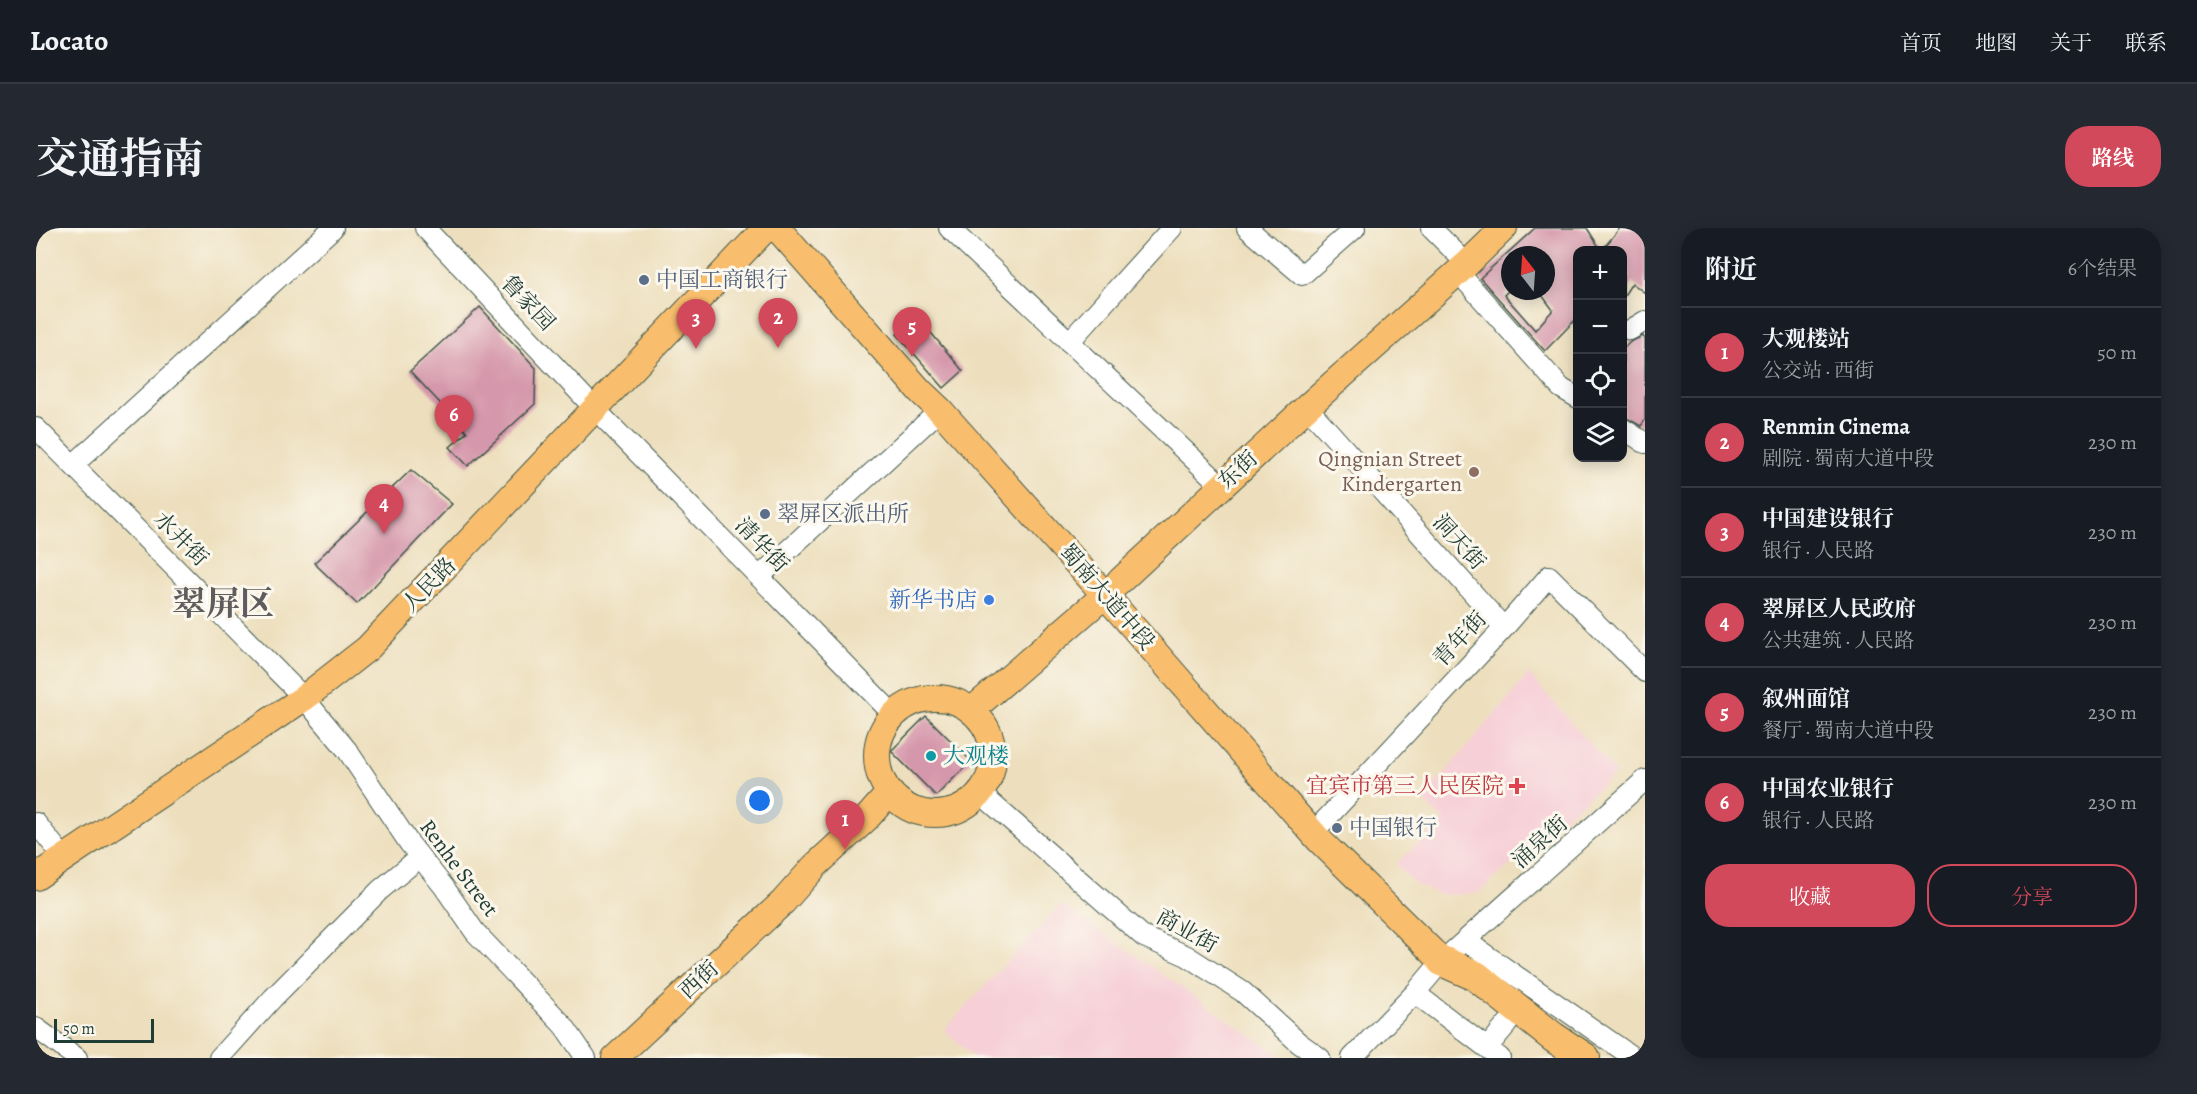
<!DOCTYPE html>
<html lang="zh">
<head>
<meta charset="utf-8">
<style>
  body { margin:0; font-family:Alegreya,"Noto Serif SC",serif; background:#242831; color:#f1f3f6 }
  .controls { position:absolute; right:18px; top:18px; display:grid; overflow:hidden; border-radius:12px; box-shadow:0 3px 15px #0003 }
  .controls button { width:54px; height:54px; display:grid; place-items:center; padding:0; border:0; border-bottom:2px solid #363941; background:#171b24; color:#f1f3f6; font:30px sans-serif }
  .compass { position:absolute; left:1465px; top:18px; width:54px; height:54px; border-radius:50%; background:#171b24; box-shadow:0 3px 15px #0003; rotate:343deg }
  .scale { position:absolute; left:18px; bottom:15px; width:100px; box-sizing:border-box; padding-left:6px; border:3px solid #1f3d34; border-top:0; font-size:16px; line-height:21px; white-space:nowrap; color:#1f3d34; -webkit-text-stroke:4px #fbf7ec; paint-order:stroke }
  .you { position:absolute; left:724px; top:573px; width:21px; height:21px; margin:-15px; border:4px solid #fff; border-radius:50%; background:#1a73e8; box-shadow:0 0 0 9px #1a73e833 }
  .badge { display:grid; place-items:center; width:39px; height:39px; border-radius:50%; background:#d1495b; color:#fff; font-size:20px; font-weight:700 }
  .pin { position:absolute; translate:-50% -50px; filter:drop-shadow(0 2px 3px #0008) }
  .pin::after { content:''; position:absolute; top:32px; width:21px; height:18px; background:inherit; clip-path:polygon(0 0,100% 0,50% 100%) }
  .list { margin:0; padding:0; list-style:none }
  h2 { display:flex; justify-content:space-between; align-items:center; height:78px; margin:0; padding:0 24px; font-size:26px }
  h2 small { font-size:20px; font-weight:400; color:#9ea1a6 }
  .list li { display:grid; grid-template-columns:39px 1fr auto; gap:18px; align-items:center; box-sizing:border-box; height:90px; padding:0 24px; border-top:2px solid #363941 }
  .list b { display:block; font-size:22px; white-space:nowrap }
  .list p { margin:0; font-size:20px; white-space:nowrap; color:#9ea1a6 }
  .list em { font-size:20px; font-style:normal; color:#9ea1a6 }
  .actions { display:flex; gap:12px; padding:18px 24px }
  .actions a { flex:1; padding:14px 0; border:2px solid #d1495b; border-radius:24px; text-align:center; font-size:21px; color:#d1495b }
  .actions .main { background:#d1495b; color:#fff }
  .icon { flex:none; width:33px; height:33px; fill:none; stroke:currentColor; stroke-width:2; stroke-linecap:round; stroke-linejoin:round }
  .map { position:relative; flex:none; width:1609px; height:830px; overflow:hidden; border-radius:24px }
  header { display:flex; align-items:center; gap:36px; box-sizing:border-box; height:84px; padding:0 30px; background:#171b24; border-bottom:2px solid #363941 }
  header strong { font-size:28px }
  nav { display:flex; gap:33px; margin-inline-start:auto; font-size:21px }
  .intro { display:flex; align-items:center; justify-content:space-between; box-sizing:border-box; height:144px; padding:0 36px }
  h1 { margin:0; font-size:42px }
  .button { padding:15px 27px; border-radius:24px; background:#d1495b; color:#fff; font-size:21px; font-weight:700 }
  main { display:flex; gap:36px; padding:0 36px }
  aside { flex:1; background:#171b24; border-radius:24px; box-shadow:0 3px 15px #0003 }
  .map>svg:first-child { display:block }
  .built { fill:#f6cfd7 }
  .building { fill:#d597ab; fill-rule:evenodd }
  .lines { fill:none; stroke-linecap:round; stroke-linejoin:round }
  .minor-casing { stroke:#3e5549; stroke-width:22 }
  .major-casing { stroke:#3e5549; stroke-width:28 }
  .highway-casing { stroke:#3e5549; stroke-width:32 }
  .minor { stroke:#fff; stroke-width:20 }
  .major { stroke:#f9be6d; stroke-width:26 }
  .highway { stroke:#f9be6d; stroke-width:30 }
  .service-dot { fill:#5c6f8a; stroke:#fbf7ec; stroke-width:2 }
  .education-dot { fill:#8d6e63; stroke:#fbf7ec; stroke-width:2 }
  .shop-dot { fill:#3f7fe0; stroke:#fbf7ec; stroke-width:2 }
  .culture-dot { fill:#0f9aa8; stroke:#fbf7ec; stroke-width:2 }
  .health-dot { fill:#e0444e; stroke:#fbf7ec; stroke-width:2 }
  .labels { text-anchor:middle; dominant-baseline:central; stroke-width:6; stroke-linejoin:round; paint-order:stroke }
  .service-label { font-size:22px; fill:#4e5e75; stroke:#fbf7ec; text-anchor:start }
  .street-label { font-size:22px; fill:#1f3d34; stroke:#fbf7ec }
  .education-label { font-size:22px; fill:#785e54; stroke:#fbf7ec; text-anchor:end }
  .shop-label { font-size:22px; fill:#366cbe; stroke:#fbf7ec; text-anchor:end }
  .culture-label { font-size:22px; fill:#0d838f; stroke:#fbf7ec; text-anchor:start }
  .health-label { font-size:22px; fill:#be3a42; stroke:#fbf7ec; text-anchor:end }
  .town-label { font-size:34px; font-weight:bold; fill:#5f5c5e; stroke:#fbf7ec }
</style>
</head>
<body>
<header>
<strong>Locato</strong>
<nav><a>首页</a><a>地图</a><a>关于</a><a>联系</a></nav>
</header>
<div class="intro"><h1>交通指南</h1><a class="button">路线</a></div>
<main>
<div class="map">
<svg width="1609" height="830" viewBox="0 0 1609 830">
  <rect width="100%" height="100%" fill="#fbf7ec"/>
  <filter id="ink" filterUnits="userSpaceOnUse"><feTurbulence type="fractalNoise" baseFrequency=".0167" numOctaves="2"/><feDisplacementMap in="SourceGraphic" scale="12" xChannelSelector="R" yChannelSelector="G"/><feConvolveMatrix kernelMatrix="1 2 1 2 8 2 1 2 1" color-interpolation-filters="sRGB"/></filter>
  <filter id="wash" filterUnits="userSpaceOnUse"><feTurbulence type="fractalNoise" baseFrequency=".008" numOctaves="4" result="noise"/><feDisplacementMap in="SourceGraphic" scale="24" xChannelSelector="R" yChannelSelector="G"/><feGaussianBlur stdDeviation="1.35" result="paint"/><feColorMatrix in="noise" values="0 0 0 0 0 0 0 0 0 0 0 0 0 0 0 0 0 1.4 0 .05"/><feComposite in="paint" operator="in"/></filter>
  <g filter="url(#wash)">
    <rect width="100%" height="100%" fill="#eddfbd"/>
    <path class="built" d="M1493 446 1580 545 1442 665 1404 667 1379 656 1359 636 1408 593 1386 572Z
      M1025 676 1248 830H938L908 802Z"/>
    <g id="blocks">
      <path class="building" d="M1499 0H1551L1565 22H1542V89L1509 123 1444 50ZM1474 27H1510V63H1503L1517 82 1499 102 1468 67 1474 61Z
        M1584 0H1602L1609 5V65L1596 55 1587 69V22H1566Z
        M444 79 500 140 499 176 432 238 414 219 431 204 374 143Z
        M880 87 927 143 908 160 861 106Z
        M1607 108 1609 111V192L1605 198 1587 188V121L1594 114Z
        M375 242 416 276 321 376 278 335Z
        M890 488 935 533 900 568 855 523Z"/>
    </g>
  </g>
  <g filter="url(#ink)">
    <use href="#blocks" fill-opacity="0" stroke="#3e5549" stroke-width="1.5"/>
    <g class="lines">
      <g class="minor-casing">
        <path id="minor" d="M389 0 560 182 857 486
          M913 0 1185 257
          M1211 0 1266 47 1319 0
          M1395 0 1431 36
          M1422 44 1525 160 1542 170
          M1594 102 1609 93
          M1033 114 1136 0
          M1271 179 1468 400
          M0 200 268 470 311 522 373 615 408 659 439 704 528 798 550 830
          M1586 200 1609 215
          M37 237 297 0
          M723 349 904 182
          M944 565 1108 709 1151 728 1207 764 1263 815 1284 830
          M0 595 28 630
          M1277 605 1468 400 1513 348 1609 444
          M1430 713 1598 830
          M1379 765 1464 830
          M0 800 41 830
          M1451 820 1472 795
          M183 830 237 770 344 662 384 629
          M1316 830 1379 765 1406 733 1609 552"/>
      </g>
      <g class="major-casing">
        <path id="major" d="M741 0 884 163 904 182 1069 367 1283 612 1406 733
          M841 528a58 58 0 1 1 116 0a58 58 0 1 1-116 0Z
          M936 482 1069 367 1271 179 1431 36 1468 0
          M0 649 268 470 332 420 730 0
          M579 830 747 674 779 638 831 590 853 565"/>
      </g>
      <g class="highway-casing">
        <path id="highway" d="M1406 733 1440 748 1517 809 1549 830"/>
      </g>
      <use href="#minor" class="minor"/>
      <use href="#major" class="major"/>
      <use href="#highway" class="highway"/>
    </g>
  </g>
  <g class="service-dot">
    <circle cx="608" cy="52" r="6"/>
    <circle cx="729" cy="286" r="6"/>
    <circle cx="1301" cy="600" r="6"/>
  </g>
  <circle class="education-dot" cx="1438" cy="244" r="6"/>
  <circle class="shop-dot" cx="953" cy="372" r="6"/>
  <circle class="culture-dot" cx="895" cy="528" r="6"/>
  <path class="health-dot" d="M1478 549h6v6h6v6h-6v6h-6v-6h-6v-6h6z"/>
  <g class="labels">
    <g class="service-label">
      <text x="620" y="52">中国工商银行</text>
      <text x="741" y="286">翠屏区派出所</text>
      <text x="1313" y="600">中国银行</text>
    </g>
    <g class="street-label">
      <text transform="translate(492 75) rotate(47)">鲁家园</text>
      <text transform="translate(1202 242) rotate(-43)">东街</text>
      <text transform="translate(145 311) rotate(45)">水井街</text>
      <text transform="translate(1423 314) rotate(48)">洞天街</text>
      <text transform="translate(726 317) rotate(46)">清华街</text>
      <text transform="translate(393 357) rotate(-46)">人民路</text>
      <text transform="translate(1071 369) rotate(49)">蜀南大道中段</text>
      <text transform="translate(1424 411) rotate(-47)">青年街</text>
      <text transform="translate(1504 614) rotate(-42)">涌泉街</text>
      <text transform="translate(423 640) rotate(53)">Renhe Street</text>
      <text transform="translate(1151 703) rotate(29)">商业街</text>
      <text transform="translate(663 752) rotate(-43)">西街</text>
    </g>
    <g class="education-label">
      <text x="1426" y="231">Qingnian Street<tspan x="1426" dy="25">Kindergarten</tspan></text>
    </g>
    <g class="shop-label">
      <text x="941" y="372">新华书店</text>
    </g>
    <g class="culture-label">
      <text x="907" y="528">大观楼</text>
    </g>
    <g class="health-label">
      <text x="1468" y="558">宜宾市第三人民医院</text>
    </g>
    <g class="town-label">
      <text x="187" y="375">翠屏区</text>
    </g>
  </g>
</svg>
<div class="controls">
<button>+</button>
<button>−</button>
<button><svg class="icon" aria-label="locate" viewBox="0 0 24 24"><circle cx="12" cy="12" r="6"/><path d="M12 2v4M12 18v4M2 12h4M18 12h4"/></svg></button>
<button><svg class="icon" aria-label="layers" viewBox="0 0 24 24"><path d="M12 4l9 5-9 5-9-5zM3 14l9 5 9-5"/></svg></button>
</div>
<svg class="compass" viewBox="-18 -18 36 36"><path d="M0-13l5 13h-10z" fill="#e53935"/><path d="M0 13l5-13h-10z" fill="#9ea1a6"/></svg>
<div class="scale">50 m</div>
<div class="you"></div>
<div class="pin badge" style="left:809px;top:622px">1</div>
<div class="pin badge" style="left:742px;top:120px">2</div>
<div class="pin badge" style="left:660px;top:121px">3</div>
<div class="pin badge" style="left:348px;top:306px">4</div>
<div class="pin badge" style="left:876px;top:129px">5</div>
<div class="pin badge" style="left:418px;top:217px">6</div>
</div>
<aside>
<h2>附近<small>6个结果</small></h2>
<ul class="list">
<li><span class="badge">1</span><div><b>大观楼站</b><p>公交站 · 西街</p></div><em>50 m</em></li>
<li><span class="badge">2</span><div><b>Renmin Cinema</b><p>剧院 · 蜀南大道中段</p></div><em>230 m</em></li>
<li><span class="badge">3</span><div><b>中国建设银行</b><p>银行 · 人民路</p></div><em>230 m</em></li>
<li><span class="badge">4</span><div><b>翠屏区人民政府</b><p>公共建筑 · 人民路</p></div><em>230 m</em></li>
<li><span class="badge">5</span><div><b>叙州面馆</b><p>餐厅 · 蜀南大道中段</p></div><em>230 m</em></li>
<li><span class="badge">6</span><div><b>中国农业银行</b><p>银行 · 人民路</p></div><em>230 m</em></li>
</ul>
<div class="actions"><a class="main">收藏</a><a>分享</a></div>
</aside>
</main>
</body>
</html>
